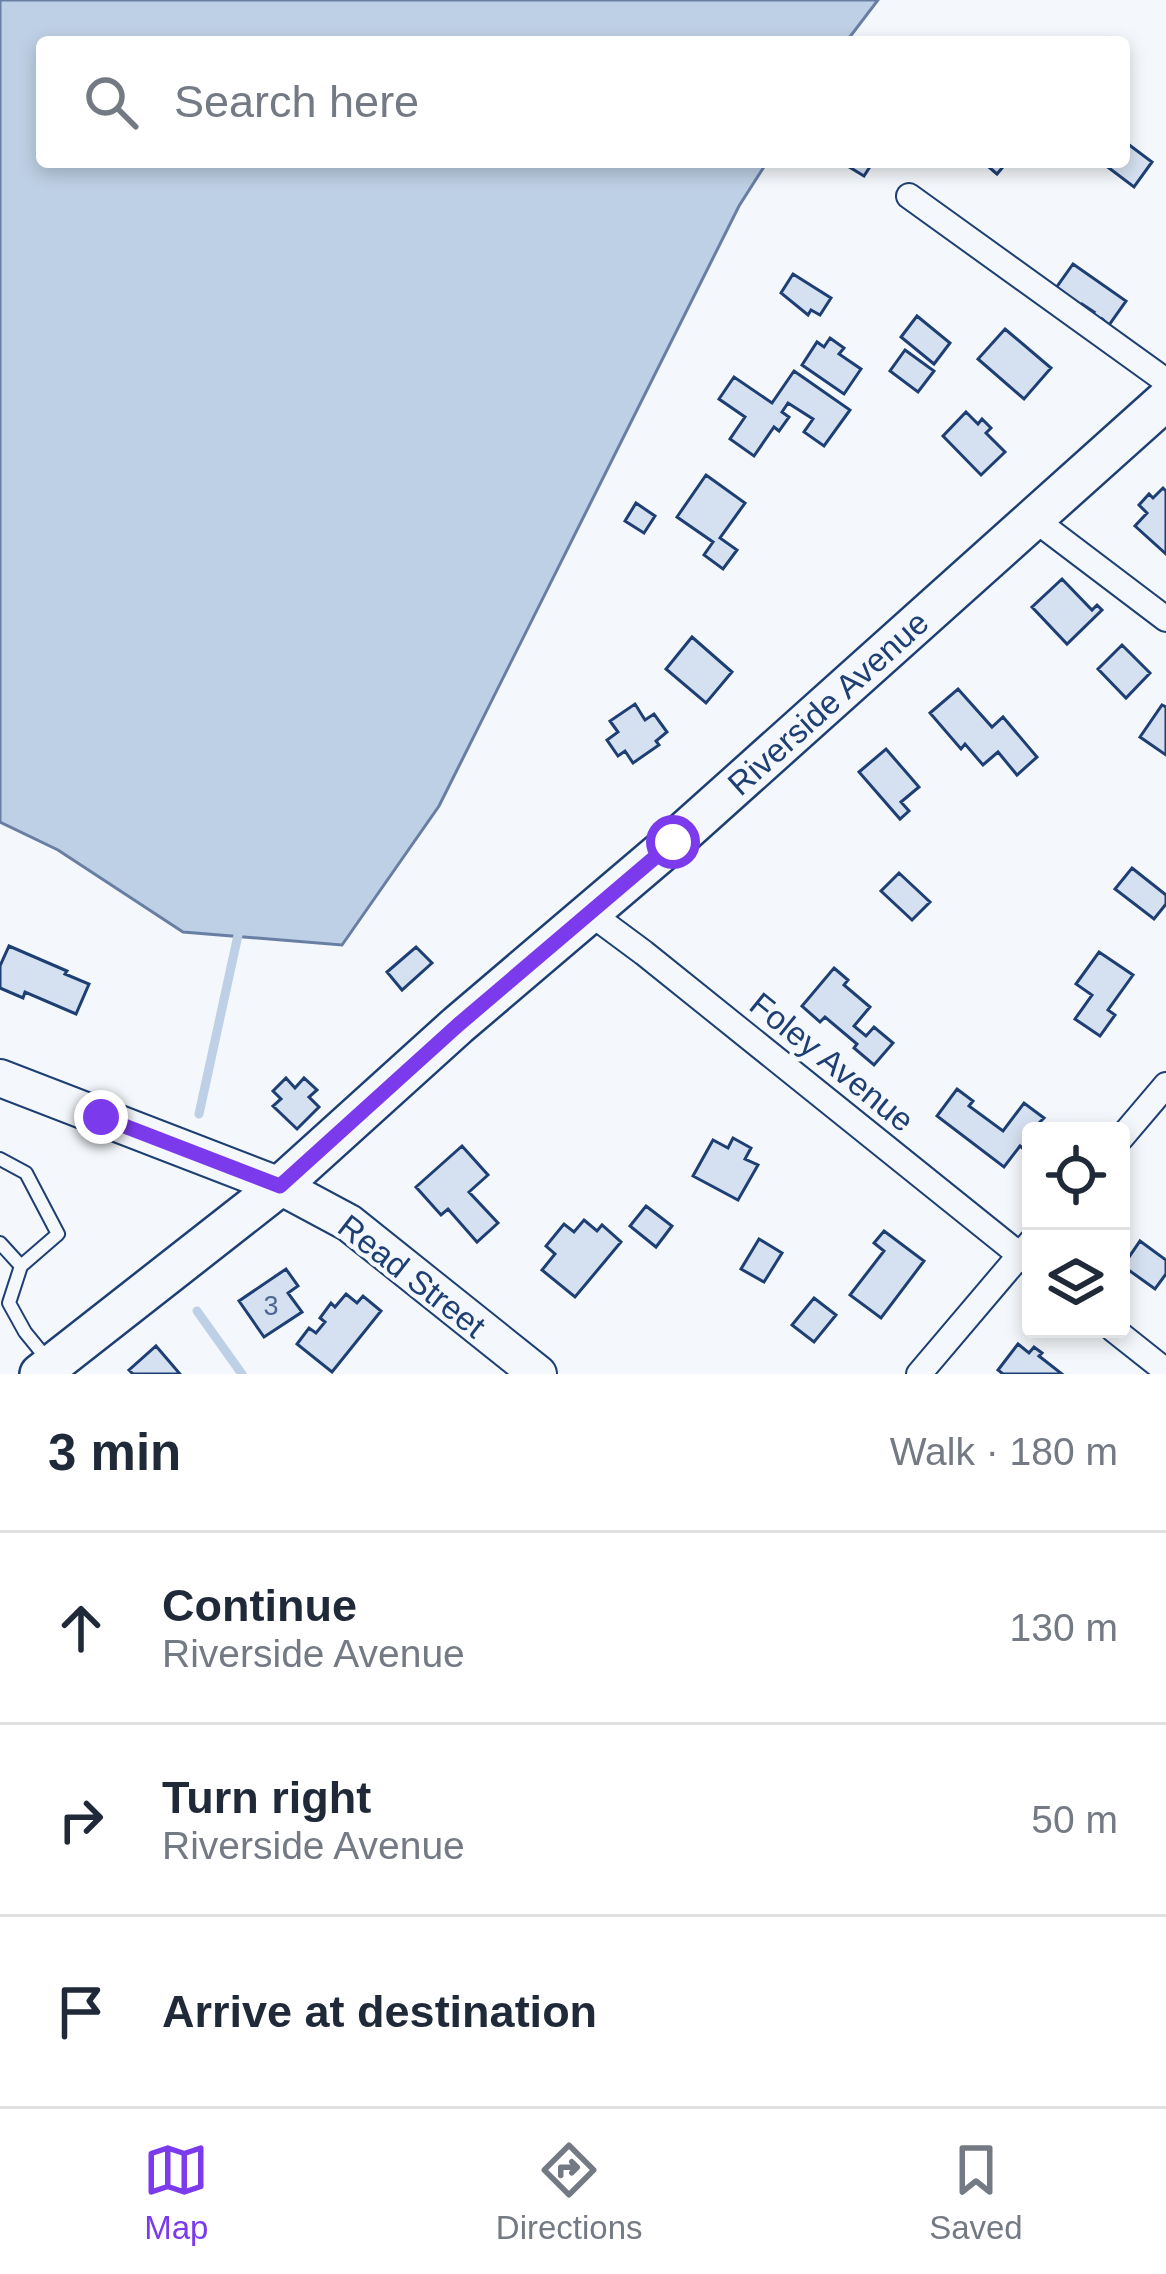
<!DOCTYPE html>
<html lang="en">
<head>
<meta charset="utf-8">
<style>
  body { margin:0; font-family:Arial,sans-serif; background:#f6f6f7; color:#1f2937 }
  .controls { position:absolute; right:36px; bottom:36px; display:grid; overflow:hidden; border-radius:12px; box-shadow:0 6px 18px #0003 }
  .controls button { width:108px; height:108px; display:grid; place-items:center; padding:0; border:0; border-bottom:3px solid #e0e1e3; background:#fff; color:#1f2937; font:60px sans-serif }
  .stop { position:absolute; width:36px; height:36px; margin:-27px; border:9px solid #7c3aed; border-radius:50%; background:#fff }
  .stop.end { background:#7c3aed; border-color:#fff; box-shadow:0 3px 12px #0008 }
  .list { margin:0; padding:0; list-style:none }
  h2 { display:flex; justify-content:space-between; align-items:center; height:156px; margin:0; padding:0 48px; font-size:51px }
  h2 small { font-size:39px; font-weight:400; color:#747a83 }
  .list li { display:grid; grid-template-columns:78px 1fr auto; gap:36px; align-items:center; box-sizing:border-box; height:192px; padding:0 48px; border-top:3px solid #e0e1e3 }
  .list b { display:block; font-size:45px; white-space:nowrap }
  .list p { margin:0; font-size:39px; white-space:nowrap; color:#747a83 }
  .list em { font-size:39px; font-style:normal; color:#747a83 }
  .icon { flex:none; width:66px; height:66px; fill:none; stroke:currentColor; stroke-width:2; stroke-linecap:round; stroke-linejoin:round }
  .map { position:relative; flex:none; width:1166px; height:1374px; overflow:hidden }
  .search { position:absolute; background:#fff; box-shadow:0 6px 18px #0003; left:36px; right:36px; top:36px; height:132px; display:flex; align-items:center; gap:30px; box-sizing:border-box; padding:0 42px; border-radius:12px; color:#747a83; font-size:45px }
  .sheet { height:732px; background:#fff }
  nav { display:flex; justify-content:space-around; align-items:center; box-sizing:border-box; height:168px; border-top:3px solid #e0e1e3; background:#fff; font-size:33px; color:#747a83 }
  nav a { display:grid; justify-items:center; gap:6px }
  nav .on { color:#7c3aed }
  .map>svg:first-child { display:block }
  .water { fill:#bed0e5; stroke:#687fa3; stroke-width:3 }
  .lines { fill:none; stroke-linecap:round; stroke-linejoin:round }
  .stream { stroke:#bed0e5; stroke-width:9 }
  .building { fill:#d5e0f0; stroke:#1d3f73; stroke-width:3 }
  .lane-casing { stroke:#1d3f73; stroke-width:16 }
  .street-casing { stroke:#1d3f73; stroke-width:28 }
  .secondary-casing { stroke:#1d3f73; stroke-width:40 }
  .primary-casing { stroke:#1d3f73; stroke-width:44 }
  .lane { stroke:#f4f7fb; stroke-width:12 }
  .street { stroke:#f4f7fb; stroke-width:24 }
  .secondary { stroke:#f4f7fb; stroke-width:36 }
  .primary { stroke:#f4f7fb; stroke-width:39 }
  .route { stroke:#7c3aed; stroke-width:15 }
  .labels { text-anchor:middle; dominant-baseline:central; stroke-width:9; stroke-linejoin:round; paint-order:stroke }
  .number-label { font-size:27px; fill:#4b6792 }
  .street-label { font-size:33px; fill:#1d3f73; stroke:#f4f7fb }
</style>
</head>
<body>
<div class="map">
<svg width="1166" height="1374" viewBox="0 0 1166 1374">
  <rect width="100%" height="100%" fill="#f4f7fb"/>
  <path class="water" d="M0 0H878L846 42H42V162H767L739 206 439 806 342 945 183 932 58 850 0 822Z"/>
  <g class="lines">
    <path class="stream" d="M199 1114 240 926
      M197 1311 242 1374"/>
  </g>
  <path class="building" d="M1124 141 1152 162 1134 187 1101 162H1124Z
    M841 162H873L864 176Z
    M983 162H1007L997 174Z
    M1073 264 1126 301 1109 325 1102 319 1099 323 1090 316 1094 312 1082 304 1076 313 1056 288Z
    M793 274 831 298 820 315 811 310 808 315 781 293Z
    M917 316 950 343 934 364 901 337Z
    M1005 329 1051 368 1024 399 978 359Z
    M830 338 844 348 839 354 861 369 844 394 802 365 817 342 824 347Z
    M905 350 934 371 918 392 890 371Z
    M794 371 850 410 824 446 804 432 813 419 788 403 782 412 789 417 779 431 774 427 754 456 730 439 745 417 719 399 734 377 772 403Z
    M966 412 978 424 982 419 991 428 986 433 1005 452 981 475 943 436Z
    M706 475 745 503 720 538 737 550 723 569 704 555 713 542 677 517Z
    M1163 488 1166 491V554L1135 526 1147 513 1139 505 1149 494 1153 498Z
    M636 503 655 516 644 533 625 521Z
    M1062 579 1092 610 1097 605 1102 610 1067 644 1032 607Z
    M692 637 732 672 706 703 666 669Z
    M1122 645 1150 673 1126 698 1098 669Z
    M958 689 992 727 1003 717 1037 757 1017 775 998 752 983 765 965 744 961 749 930 713Z
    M635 704 645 720 654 714 667 732 656 741 659 745 633 763 625 751 618 756 607 740 618 732 610 721Z
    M1162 705 1166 707V755L1140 737Z
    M886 749 919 787 901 802 909 811 900 819 859 772Z
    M1132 868 1166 895V904L1154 919 1115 889Z
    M899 873 930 902 912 920 881 891Z
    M9 946 67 971 65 974 89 984 76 1014 25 992 23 998 0 988V966Z
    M416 947 432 963 402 990 387 972Z
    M1099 952 1133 975 1108 1010 1115 1015 1100 1036 1075 1019 1092 995 1076 984Z
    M834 968 848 980 844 985 870 1007 854 1026 866 1036 874 1027 893 1043 874 1065 854 1048 857 1044 825 1017 820 1022 802 1006Z
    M286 1078 295 1088 304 1078 317 1090 309 1097 319 1107 297 1129 273 1106 281 1099 273 1091Z
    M957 1089 973 1101 969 1106 1003 1131 1024 1103 1044 1118 1031 1131 1028 1137 1031 1144 1026 1151 1020 1146 1004 1167 937 1116Z
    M733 1138 751 1148 745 1159 758 1165 738 1200 693 1176 713 1140 728 1148Z
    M462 1146 488 1175 469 1192 498 1223 477 1242 448 1209 441 1215 416 1187Z
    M646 1206 672 1226 656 1247 630 1226Z
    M584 1220 597 1231 602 1225 621 1242 575 1297 542 1270 555 1254 546 1246 564 1224 574 1232Z
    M884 1231 924 1261 881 1318 850 1295 884 1251 874 1243Z
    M759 1239 782 1253 764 1282 741 1269Z
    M1140 1241 1166 1260V1274L1155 1289 1123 1266Z
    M286 1269 298 1286 288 1293 302 1312 264 1337 239 1301Z
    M346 1294 357 1303 363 1296 381 1311 332 1372 297 1344 309 1328 316 1333 325 1322 320 1318 331 1303 335 1307Z
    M814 1298 836 1315 814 1342 792 1325Z
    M1018 1344 1029 1353 1034 1347 1042 1353 1039 1356 1062 1374H1003L998 1370Z
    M156 1346 180 1374H133L129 1370Z"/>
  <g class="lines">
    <g class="lane-casing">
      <path id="lane" d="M0 1159 26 1173 58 1234 21 1266 9 1303 25 1332 47 1359
        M0 1243 21 1266"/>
    </g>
    <g class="street-casing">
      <path id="street" d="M909 196 1166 381
        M1034 519 1166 619
        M590 913 644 953 1031 1264
        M1121 1138 1166 1085
        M1113 1329 1166 1371
        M919 1374 1031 1242"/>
    </g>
    <g class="secondary-casing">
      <path id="secondary" d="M0 1078 280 1186 349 1223 538 1374"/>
    </g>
    <g class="primary-casing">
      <path id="primary" d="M40 1374 280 1186 458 1025 673 842 1166 400"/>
    </g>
    <use href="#lane" class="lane"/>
    <use href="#street" class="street"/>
    <use href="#secondary" class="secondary"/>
    <use href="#primary" class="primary"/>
  </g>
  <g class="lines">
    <path class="route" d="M101 1117 280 1186 458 1025 673 842"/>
  </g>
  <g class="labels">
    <g class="number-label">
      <text x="271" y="1306">3</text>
    </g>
    <g class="street-label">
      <text transform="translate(828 703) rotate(-42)">Riverside Avenue</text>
      <text transform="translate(832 1062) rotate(39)">Foley Avenue</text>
      <text transform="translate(412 1276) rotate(38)">Read Street</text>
    </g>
  </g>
</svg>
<div class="controls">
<button><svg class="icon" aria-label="locate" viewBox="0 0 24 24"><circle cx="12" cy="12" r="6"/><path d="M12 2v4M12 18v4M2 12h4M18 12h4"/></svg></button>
<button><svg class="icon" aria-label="layers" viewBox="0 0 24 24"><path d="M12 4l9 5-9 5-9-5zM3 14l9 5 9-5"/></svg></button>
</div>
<div class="stop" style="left:673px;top:842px"></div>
<div class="stop end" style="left:101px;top:1117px"></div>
<div class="search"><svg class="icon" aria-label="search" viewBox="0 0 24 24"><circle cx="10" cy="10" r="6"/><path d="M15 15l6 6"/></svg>Search here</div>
</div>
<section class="sheet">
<h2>3 min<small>Walk · 180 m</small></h2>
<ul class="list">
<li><svg class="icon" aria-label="ahead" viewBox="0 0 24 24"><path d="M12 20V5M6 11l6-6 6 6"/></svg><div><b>Continue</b><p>Riverside Avenue</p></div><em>130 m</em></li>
<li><svg class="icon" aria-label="right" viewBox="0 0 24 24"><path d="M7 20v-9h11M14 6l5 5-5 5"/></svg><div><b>Turn right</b><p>Riverside Avenue</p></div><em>50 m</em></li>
<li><svg class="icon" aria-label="arrive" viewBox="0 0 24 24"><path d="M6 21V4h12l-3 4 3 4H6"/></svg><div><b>Arrive at destination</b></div></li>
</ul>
</section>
<nav>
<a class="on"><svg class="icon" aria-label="map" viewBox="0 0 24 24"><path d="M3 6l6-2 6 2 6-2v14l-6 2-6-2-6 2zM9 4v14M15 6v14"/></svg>Map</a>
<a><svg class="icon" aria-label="directions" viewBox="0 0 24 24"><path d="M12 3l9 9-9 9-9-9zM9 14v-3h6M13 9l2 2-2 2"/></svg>Directions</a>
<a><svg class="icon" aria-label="saved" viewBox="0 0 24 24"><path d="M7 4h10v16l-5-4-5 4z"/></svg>Saved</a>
</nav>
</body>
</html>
